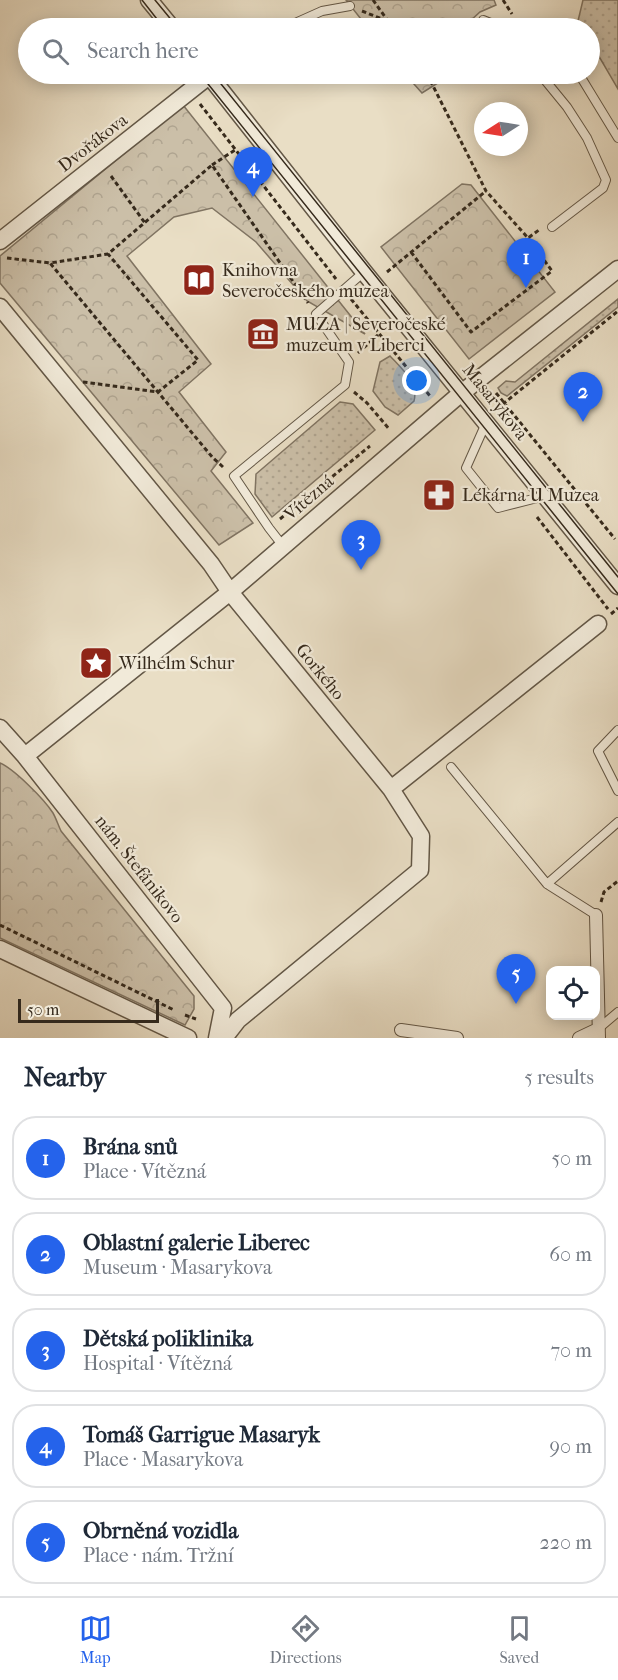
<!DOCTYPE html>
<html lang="en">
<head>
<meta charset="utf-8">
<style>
  body { margin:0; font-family:"IM FELL French Canon",serif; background:#f6f6f7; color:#1f2937 }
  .controls { position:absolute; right:18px; bottom:18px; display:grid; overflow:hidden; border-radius:12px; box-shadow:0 3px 15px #0003 }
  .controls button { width:54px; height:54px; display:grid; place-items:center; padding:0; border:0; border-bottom:2px solid #e0e1e3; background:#fff; color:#1f2937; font:30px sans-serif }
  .compass { position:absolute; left:474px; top:102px; width:54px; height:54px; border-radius:50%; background:#fff; box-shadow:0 3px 15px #0003; rotate:258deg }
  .scale { position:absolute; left:18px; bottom:15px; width:141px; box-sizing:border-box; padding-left:6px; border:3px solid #362a1c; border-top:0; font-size:16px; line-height:21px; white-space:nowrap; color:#362a1c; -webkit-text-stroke:4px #f1ead9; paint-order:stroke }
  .you { position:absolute; left:417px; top:381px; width:21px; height:21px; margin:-15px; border:4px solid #fff; border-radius:50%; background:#1a73e8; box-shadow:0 0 0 9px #1a73e833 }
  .badge { display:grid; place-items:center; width:39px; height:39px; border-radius:50%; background:#2563eb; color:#fff; font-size:20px; font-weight:700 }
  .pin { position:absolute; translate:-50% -50px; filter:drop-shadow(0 2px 3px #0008) }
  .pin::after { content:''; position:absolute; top:32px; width:21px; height:18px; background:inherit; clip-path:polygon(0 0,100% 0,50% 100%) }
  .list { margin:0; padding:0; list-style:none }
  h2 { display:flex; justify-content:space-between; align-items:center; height:78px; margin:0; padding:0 24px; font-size:26px }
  h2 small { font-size:20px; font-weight:400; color:#747a83 }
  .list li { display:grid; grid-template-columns:39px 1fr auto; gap:18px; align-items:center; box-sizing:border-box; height:84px; margin:0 12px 12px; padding:0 12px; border:2px solid #e0e1e3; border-radius:24px }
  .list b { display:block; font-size:22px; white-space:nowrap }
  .list p { margin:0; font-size:20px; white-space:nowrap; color:#747a83 }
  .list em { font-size:20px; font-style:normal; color:#747a83 }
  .icon { flex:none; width:33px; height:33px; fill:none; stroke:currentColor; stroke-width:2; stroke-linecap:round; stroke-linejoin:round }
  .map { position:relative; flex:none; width:618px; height:1038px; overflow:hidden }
  .search { position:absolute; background:#fff; box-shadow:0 3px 15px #0003; left:18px; right:18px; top:18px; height:66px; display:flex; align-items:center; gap:15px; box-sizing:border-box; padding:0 21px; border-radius:33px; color:#747a83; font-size:22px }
  .sheet { height:558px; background:#fff }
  nav { display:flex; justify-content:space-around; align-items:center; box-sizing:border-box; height:84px; border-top:2px solid #e0e1e3; background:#fff; font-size:16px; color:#747a83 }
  nav a { display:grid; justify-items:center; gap:3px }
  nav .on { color:#2563eb }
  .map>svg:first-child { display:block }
  .grass { fill:url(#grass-dots); stroke:#807462; stroke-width:1.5 }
  .forest { fill:url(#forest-crowns); stroke:#807462; stroke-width:1.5 }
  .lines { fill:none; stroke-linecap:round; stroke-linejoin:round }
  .service-casing { stroke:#635746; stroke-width:10 }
  .pedestrian-casing { stroke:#635746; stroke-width:14 }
  .minor-casing { stroke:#635746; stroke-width:19 }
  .path { stroke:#362a1c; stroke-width:3; stroke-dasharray:4.5 3; stroke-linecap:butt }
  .service { stroke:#f1ead9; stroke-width:8 }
  .pedestrian { stroke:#f1ead9; stroke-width:12 }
  .minor { stroke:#f1ead9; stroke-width:16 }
  .tram { stroke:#362a1c; stroke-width:1.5 }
  .labels { text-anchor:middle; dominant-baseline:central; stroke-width:4.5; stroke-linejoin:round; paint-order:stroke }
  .street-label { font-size:18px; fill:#362a1c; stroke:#f1ead9 }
  .poi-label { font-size:18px; fill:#362a1c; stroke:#f1ead9; text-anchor:start }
</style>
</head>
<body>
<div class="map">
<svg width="618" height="1038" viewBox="0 0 618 1038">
  <defs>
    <pattern id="grass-dots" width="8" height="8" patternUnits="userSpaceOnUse" patternTransform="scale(1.5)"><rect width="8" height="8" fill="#cbbfa8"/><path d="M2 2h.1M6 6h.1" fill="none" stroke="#afa490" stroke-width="1.8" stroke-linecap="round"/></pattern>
    <pattern id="forest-crowns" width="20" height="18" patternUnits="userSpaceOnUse" patternTransform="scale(1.5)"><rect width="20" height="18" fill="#cbbfa8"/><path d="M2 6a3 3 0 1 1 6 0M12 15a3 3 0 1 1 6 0" fill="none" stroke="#afa490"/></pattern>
  </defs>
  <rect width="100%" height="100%" fill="#e9dec5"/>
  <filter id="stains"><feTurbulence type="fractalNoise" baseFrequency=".00333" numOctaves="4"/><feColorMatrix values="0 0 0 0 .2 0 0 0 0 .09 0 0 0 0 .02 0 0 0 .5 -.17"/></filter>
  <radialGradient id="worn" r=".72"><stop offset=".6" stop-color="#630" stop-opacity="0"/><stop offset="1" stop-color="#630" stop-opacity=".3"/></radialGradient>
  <path class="grass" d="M583 0H618V89L590 41V28H582L578 21Z
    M618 299V307L507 396 501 393 498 388 506 381 515 382Z
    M390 356C401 368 419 383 414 401L398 415 385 407 373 391 380 362Z
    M340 402 353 404 375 430 272 517 255 494 256 474Z"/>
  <path class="forest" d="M346 0H494L496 5 480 12 469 22 474 28H368Z
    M405 74H452L422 93Z
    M183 105 365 334 307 301 256 242 212 208 174 217 127 256 211 364 179 392 226 452 211 471 253 523 219 545 0 283V256Z
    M462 184 471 185 555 292 469 359 381 247Z
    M0 763C14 769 44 799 53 813 56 818 58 825 61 831L194 996V1009L185 1025 0 938Z"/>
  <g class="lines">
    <g class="service-casing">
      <path id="service" d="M483 20 503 28
        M284 28 322 11 350 6
        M514 28 528 23 547 28
        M540 74 567 107 587 138 606 180 603 188 552 227
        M579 74 618 138
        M486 423 466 468 498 508 545 496
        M283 546 269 528 234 476 345 385 349 362 316 314 364 272
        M618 730 598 751 618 791
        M451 767 547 884 596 915
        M547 884 618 822
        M598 1029 618 1012"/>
    </g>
    <g class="pedestrian-casing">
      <path id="pedestrian" d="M596 915 599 1038
        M401 1030 457 1038
        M579 1038 598 1029"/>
    </g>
    <g class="minor-casing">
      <path id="minor" d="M149 0 172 28
        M208 74 364 272 618 586
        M0 241 210 75
        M0 307 211 564 230 592 391 789 421 836 420 870 238 1020 224 1038
        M0 728 25 756 223 1008 217 1038
        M25 756 230 592 459 395 618 269
        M391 789 598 624
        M0 949 188 1038"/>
    </g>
    <path class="path" d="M373 0 393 28
      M503 0 512 14
      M362 11 387 21 471 20
      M427 74 486 191 528 238 539 230
      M200 104 336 279
      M212 165 235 150
      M111 176 145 223
      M411 252 471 332 552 271 528 238
      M7 258 50 263
      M387 272 486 191
      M351 299 430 396
      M358 353 379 334
      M83 382 158 392 198 360 108 254
      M354 392 367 403 390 430
      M496 393 615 539
      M507 419 503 404 618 311
      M223 467 213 458 50 263 108 254 212 165 308 303
      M537 517 608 609
      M280 519 370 446
      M611 614 618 608
      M601 902 604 892 618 881
      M0 925 174 1010
      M185 1015 196 1019"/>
    <use href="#service" class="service"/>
    <use href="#pedestrian" class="pedestrian"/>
    <use href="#minor" class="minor"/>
    <path class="tram" d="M142 0 164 28
      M155 0 178 28
      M200 74 618 594
      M213 74 618 577"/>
  </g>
  <defs>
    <g id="library-square" transform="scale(1.725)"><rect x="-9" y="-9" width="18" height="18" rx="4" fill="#8f2418" stroke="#f1ead9"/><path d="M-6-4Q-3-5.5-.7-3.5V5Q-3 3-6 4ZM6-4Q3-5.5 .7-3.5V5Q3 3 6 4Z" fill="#fff"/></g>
    <g id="museum-square" transform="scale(1.725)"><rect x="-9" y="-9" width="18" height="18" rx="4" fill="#8f2418" stroke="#f1ead9"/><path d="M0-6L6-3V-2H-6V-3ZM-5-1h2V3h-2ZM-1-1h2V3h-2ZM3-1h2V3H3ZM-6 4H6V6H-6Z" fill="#fff"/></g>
    <g id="pharmacy-square" transform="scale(1.725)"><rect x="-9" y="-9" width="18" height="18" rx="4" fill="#8f2418" stroke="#f1ead9"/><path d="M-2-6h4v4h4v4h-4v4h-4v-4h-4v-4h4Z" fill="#fff"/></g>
    <g id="sight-square" transform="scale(1.725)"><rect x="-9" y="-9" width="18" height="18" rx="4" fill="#8f2418" stroke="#f1ead9"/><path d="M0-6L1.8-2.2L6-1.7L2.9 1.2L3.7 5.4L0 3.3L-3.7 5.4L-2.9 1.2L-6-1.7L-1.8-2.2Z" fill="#fff"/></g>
  </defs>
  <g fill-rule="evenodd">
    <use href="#library-square" x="199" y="280"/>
    <use href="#museum-square" x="263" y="334"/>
    <use href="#pharmacy-square" x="439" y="495"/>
    <use href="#sight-square" x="96" y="663"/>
  </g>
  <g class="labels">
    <g class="street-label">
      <text transform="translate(93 143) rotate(-38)">Dvořákova</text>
      <text transform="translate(495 402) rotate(51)">Masarykova</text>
      <text transform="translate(309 498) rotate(-41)">Vítězná</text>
      <text transform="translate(320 672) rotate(51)">Gorkého</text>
      <text transform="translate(139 869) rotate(52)">nám. Štefánikovo</text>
    </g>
    <g class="poi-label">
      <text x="222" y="270">Knihovna<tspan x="222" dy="21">Severočeského muzea</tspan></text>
      <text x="286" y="324">MUZA | Severočeské<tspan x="286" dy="21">muzeum v Liberci</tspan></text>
      <text x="462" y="495">Lékárna U Muzea</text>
      <text x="119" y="663">Wilhelm Schur</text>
    </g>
  </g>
  <rect width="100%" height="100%" filter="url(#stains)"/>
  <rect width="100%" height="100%" fill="url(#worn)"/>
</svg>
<div class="controls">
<button><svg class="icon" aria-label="locate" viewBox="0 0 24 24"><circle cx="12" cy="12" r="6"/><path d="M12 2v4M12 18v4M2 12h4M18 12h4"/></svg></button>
</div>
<svg class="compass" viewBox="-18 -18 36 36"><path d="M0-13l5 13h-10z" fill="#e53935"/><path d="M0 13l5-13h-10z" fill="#747a83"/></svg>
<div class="scale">50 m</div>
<div class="you"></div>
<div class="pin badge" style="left:526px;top:288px">1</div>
<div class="pin badge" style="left:583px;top:422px">2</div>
<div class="pin badge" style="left:361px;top:570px">3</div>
<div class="pin badge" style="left:253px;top:197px">4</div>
<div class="pin badge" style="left:516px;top:1004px">5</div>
<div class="search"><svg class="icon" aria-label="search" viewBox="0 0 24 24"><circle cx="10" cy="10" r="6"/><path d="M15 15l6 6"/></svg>Search here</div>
</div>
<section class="sheet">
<h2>Nearby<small>5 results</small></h2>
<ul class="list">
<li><span class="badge">1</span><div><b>Brána snů</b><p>Place · Vítězná</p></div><em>50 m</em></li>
<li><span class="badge">2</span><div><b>Oblastní galerie Liberec</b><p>Museum · Masarykova</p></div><em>60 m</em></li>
<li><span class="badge">3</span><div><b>Dětská poliklinika</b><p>Hospital · Vítězná</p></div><em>70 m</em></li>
<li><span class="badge">4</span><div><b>Tomáš Garrigue Masaryk</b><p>Place · Masarykova</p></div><em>90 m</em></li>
<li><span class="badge">5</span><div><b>Obrněná vozidla</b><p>Place · nám. Tržní</p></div><em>220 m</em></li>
</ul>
</section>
<nav>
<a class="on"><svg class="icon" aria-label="map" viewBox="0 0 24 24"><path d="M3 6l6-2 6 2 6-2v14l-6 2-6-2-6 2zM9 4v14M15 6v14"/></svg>Map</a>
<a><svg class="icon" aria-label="directions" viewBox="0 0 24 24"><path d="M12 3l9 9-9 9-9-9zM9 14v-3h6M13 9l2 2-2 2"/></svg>Directions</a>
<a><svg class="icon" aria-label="saved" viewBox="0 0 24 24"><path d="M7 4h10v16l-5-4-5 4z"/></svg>Saved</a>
</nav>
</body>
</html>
